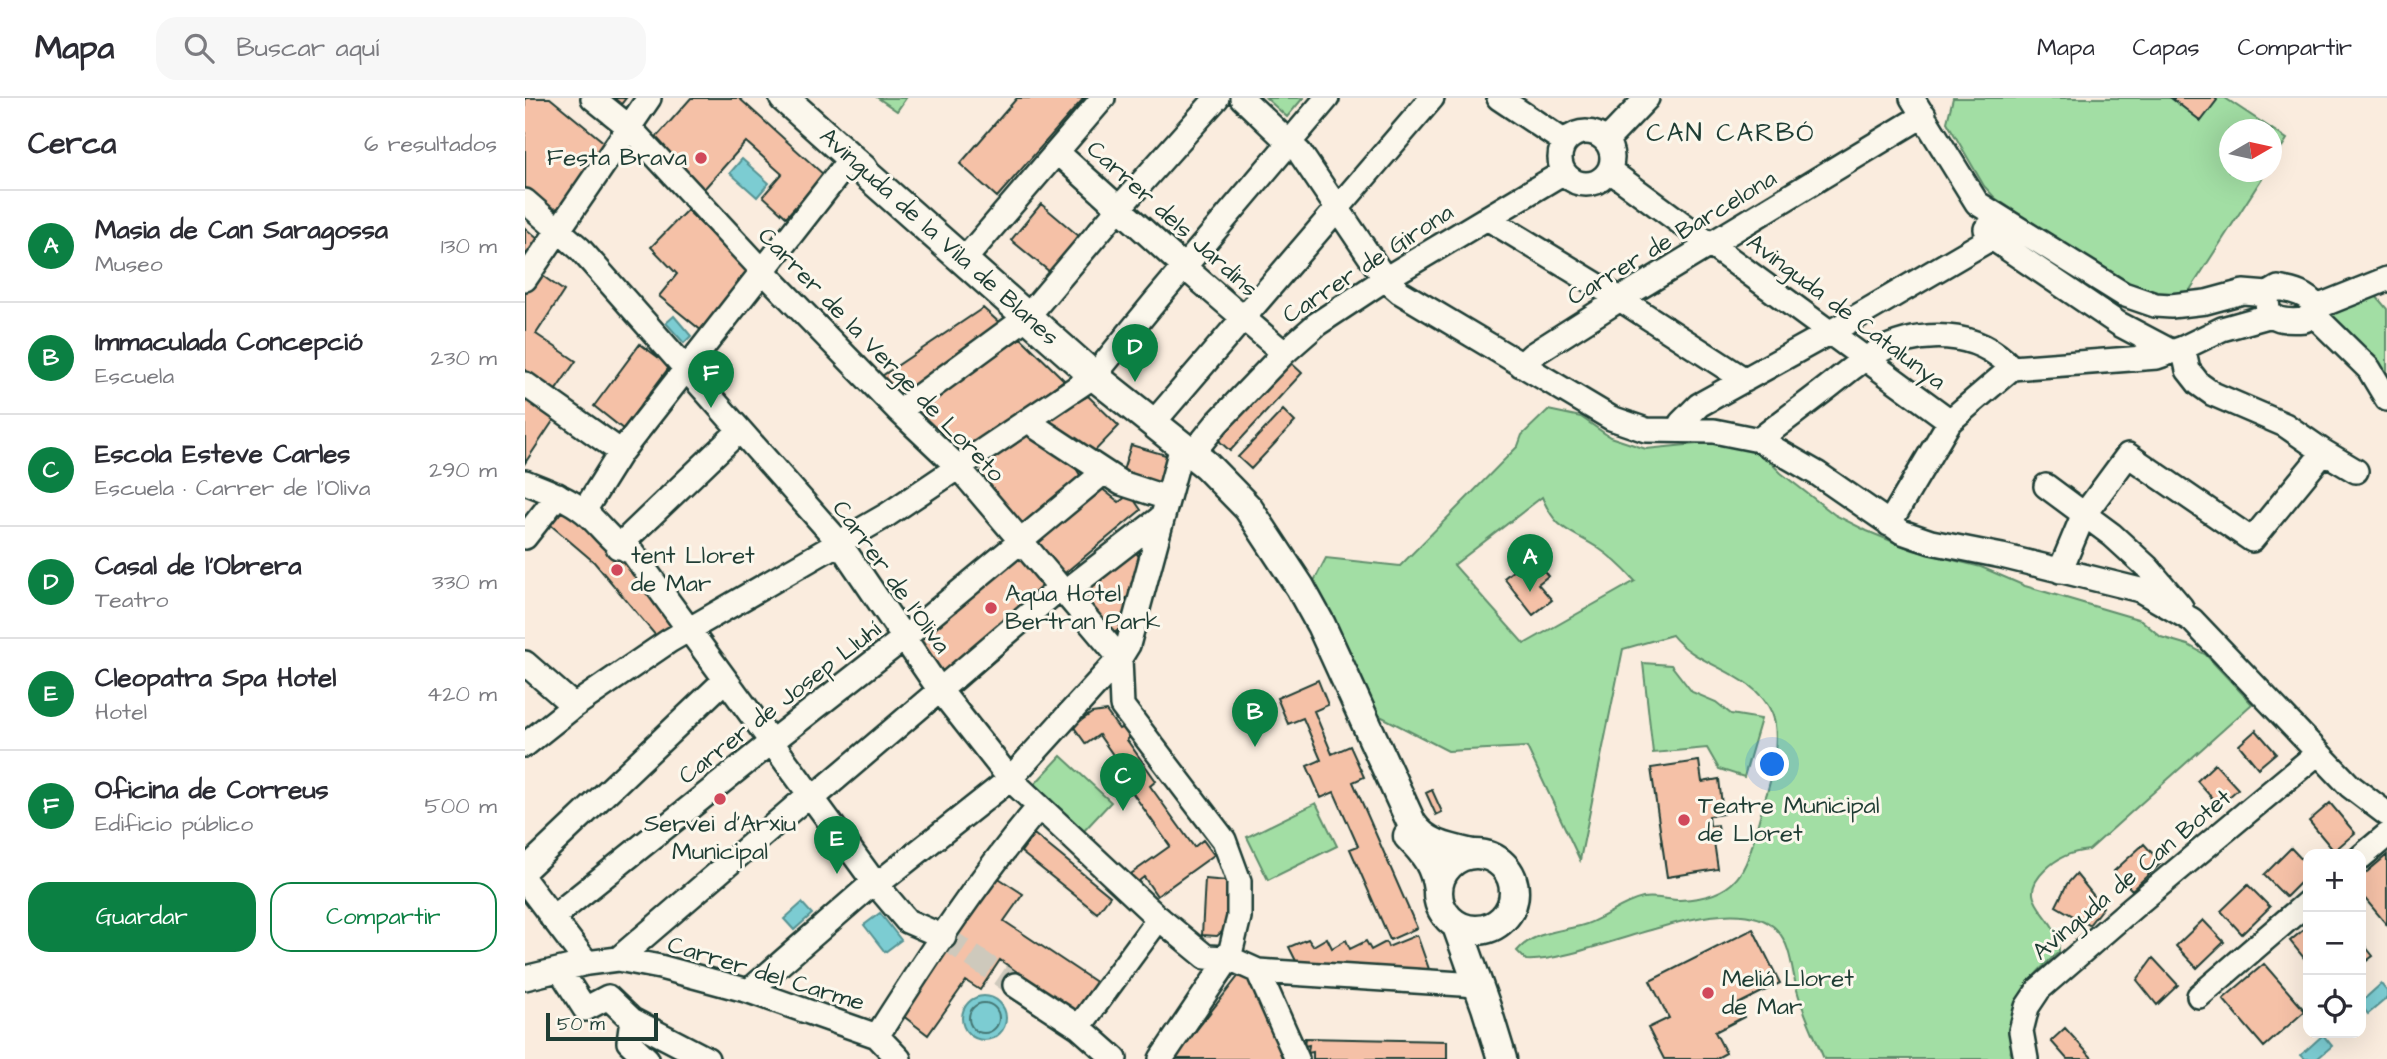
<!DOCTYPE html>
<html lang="es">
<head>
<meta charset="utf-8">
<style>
  body { margin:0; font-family:"Architects Daughter",sans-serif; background:#f7f7f7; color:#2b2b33 }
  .controls { position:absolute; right:21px; bottom:21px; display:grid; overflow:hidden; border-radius:14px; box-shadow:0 7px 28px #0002 }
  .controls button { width:63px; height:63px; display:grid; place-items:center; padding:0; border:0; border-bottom:2px solid #e1e1e2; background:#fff; color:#2b2b33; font:35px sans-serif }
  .compass { position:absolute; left:1694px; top:21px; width:63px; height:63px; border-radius:50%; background:#fff; box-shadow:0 7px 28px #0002; rotate:81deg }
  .scale { position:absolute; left:21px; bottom:18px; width:112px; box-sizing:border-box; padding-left:7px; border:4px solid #1f3d34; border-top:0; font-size:19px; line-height:24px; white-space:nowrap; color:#1f3d34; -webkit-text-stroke:5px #fbf7ec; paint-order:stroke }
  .you { position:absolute; left:1248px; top:667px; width:24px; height:24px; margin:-18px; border:5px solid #fff; border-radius:50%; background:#1a73e8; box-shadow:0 0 0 10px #1a73e833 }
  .badge { display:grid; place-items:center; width:46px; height:46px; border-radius:50%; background:#0b8043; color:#fff; font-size:23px; font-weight:700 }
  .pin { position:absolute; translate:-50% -58px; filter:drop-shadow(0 2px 4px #0008) }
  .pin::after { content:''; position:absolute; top:37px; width:24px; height:21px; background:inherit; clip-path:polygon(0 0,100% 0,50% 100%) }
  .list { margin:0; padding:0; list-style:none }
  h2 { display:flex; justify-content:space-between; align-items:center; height:91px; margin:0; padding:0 28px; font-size:30px }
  h2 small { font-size:23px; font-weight:400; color:#7c7c81 }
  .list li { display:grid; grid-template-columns:46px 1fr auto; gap:21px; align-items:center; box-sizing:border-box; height:112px; padding:0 28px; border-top:2px solid #e1e1e2 }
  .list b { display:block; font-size:26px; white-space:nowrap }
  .list p { margin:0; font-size:23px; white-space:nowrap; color:#7c7c81 }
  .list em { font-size:23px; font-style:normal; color:#7c7c81 }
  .actions { display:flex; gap:14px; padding:21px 28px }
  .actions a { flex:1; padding:16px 0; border:2px solid #0b8043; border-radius:21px; text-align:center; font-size:24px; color:#0b8043 }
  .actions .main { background:#0b8043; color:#fff }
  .icon { flex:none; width:38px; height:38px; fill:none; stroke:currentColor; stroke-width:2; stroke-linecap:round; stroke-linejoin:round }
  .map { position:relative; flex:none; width:1862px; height:961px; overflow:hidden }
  header { display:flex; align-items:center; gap:42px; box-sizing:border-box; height:98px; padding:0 35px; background:#fff; border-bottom:2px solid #e1e1e2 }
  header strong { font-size:33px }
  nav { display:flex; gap:38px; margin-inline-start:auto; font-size:24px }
  .search { width:490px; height:63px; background:#f7f7f7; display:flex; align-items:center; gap:18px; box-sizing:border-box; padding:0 24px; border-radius:21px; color:#7c7c81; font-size:26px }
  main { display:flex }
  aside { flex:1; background:#fff }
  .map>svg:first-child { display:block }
  .green { fill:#a2dea4; stroke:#608e6c; stroke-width:2; fill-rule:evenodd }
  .water { fill:#7bccd2; stroke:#569393; stroke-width:2 }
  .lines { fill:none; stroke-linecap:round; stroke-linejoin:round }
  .shore { stroke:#447673; stroke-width:2 }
  .building { fill:#f5c1a7; stroke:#1f3d34; stroke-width:2 }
  .minor-tunnel { stroke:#cec9bc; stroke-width:23; stroke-dasharray:23 11; stroke-linecap:butt }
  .minor-casing { stroke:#1f3d34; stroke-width:28 }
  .major-casing { stroke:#1f3d34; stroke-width:33 }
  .minor { stroke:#fbf7ec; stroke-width:23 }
  .major { stroke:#fbf7ec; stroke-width:28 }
  .poi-dot { fill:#d1495b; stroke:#fbf7ec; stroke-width:2.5 }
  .labels { text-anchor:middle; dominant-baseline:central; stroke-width:6; stroke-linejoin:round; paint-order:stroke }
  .poi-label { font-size:24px; fill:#1f3d34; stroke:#fbf7ec; text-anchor:start }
  .street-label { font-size:24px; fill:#1f3d34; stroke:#fbf7ec }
  .neighbourhood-label { font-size:26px; letter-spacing:2px; fill:#1f3d34; stroke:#fbf7ec }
</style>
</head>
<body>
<header>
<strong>Mapa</strong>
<div class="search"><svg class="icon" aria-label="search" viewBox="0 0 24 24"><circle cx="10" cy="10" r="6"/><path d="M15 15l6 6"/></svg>Buscar aquí</div>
<nav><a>Mapa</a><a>Capas</a><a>Compartir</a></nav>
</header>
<main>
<aside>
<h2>Cerca<small>6 resultados</small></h2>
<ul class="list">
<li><span class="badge">A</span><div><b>Masia de Can Saragossa</b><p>Museo</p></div><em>130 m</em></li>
<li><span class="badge">B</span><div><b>Immaculada Concepció</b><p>Escuela</p></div><em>230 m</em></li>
<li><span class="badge">C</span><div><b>Escola Esteve Carles</b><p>Escuela · Carrer de l'Oliva</p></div><em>290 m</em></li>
<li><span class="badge">D</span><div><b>Casal de l'Obrera</b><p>Teatro</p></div><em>330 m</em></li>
<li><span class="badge">E</span><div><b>Cleopatra Spa Hotel</b><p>Hotel</p></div><em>420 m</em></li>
<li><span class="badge">F</span><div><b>Oficina de Correus</b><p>Edificio público</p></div><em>500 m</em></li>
</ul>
<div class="actions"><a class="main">Guardar</a><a>Compartir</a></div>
</aside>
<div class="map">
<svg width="1862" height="961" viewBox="0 0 1862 961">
  <rect width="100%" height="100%" fill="#faecde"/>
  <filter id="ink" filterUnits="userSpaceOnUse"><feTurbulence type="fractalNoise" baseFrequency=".0143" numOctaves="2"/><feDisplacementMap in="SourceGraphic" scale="14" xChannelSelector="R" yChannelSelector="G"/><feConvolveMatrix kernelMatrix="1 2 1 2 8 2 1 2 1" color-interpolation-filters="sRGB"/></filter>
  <g filter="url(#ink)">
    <path class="green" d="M353 0H381L372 13Z
      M741 0H778L762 19Z
      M1428 0H1700L1762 41 1747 65 1746 32H1704V74H1741L1663 195 1634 196 1604 189 1470 100 1459 88 1422 24Z
      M1851 198 1862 211V288L1804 217Z
      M1023 312 1056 319 1085 339 1121 351 1192 344 1215 346 1237 356 1256 375 1310 417 1342 433 1388 452 1456 469 1500 488 1616 522 1636 539 1663 547 1681 557 1727 606 1564 752C1546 754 1533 759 1520 772 1493 798 1518 810 1530 833 1534 840 1534 847 1534 854 1524 863 1514 871 1506 882 1491 902 1487 936 1485 961H1299C1290 938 1278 915 1272 892 1267 873 1266 847 1252 832 1207 783 1060 866 1001 862L992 853C1007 835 1033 833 1055 828 1077 823 1094 805 1118 800 1131 798 1143 802 1155 802 1227 799 1222 757 1239 704 1247 682 1256 637 1247 615 1228 573 1173 570 1147 537L1098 551 1055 762 1002 649 923 653 853 617 789 483 801 460 875 468 993 348 997 337ZM1017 399C1032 434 1044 431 1073 450 1087 459 1099 471 1110 483L999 546 929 467Z
      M1118 565 1146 567 1167 594 1191 604 1206 616 1236 621 1219 679 1194 671 1182 650 1128 655Z
      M536 658 586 704 556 736 506 690Z
      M791 705 812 748 743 782 722 739Z"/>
    <path class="water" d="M217 61 244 85 232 99 205 75Z
      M149 218 166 238 159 245 141 225Z
      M277 805 287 816 269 832 259 821Z
      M355 815 376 842 360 854 339 827Z
      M1856 886 1862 893V900L1843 916 1836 907V904Z
      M437 920a22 22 0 1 1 44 0a22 22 0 1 1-44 0Z
      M1798 937 1807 948 1792 961H1780L1776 957Z"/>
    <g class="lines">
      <path class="shore" d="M444 920a15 15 0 1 1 30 0a15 15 0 1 1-30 0Z"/>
    </g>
    <path class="building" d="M0 0H25L81 46 36 110 24 111 0 91Z
      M82 0H101L94 9Z
      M166 0H214L299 77 261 119 238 98 257 76 221 44 179 91 127 44Z
      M492 0H559L472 99 435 66Z
      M1646 0H1690L1692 2 1676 23Z
      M516 106 555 139 525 174 486 142Z
      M162 112 225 174 177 233 134 198 152 176 126 149Z
      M0 130 14 142 0 158Z
      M12 174 39 193 11 236 51 263 28 296 0 277V193Z
      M458 210 478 228 373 299 354 280Z
      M496 240 539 282 438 356 385 313Z
      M115 246 145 268 98 331 69 308Z
      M764 263 777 275 705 353 691 340Z
      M0 295 32 317 0 365Z
      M563 298 594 328 565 358 525 324 528 317Z
      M758 312 770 324 726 371 713 359Z
      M498 336 509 338 549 367 558 382 504 421 503 426 494 429 451 379 462 368 458 364Z
      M606 347 644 358 634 391 596 379Z
      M576 390 594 404 605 396 616 412 535 479 510 446Z
      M34 412 64 425 114 481 152 533 131 538 69 464 21 423Z
      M499 450 533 489 415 587 384 541Z
      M608 451 617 462 616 466 612 470 614 473 608 478 611 481 606 486 608 489 604 492 606 496 600 501 604 505 600 509 603 512 598 516 602 520 600 526 586 538 550 495Z
      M1007 458 1023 478 1013 486 1027 502 1008 517 979 480Z
      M476 542 483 551 427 600 419 590Z
      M793 582 803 607 789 613 807 656 825 648 839 679 828 684 892 830 865 842 825 751 833 748 809 694 796 700 782 668 796 662 778 620 763 626 752 600Z
      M581 613 594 631 598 629 605 639 602 642 631 683 625 688 669 749 678 742 689 757 632 798 619 779 610 786 603 778 645 748 602 687 607 684 574 637 561 646 548 628 567 615Z
      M1731 632 1751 655 1733 670 1714 647Z
      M1174 663 1177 684 1194 681 1198 716 1184 718 1185 728 1193 727 1195 743 1189 744 1193 771 1142 779 1126 670Z
      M1690 666 1713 691 1694 708 1672 683Z
      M907 692 917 714 911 717 901 695Z
      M1805 705 1830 735 1809 753 1784 723Z
      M509 736 585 798 572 815 496 754Z
      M1619 746 1636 765 1607 792 1589 773Z
      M1766 750 1783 768V777L1761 799 1739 777Z
      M1862 757V827L1836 796V779Z
      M1551 776 1578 809 1564 827 1531 808 1542 786Z
      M469 777 498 796 479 823 581 891 559 921 475 862 455 892 441 883 403 937 377 917Z
      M680 781 702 783 706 792 699 832 692 838 677 837Z
      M1723 787 1745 809 1717 836 1696 813Z
      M1678 822 1699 844 1672 870 1651 848Z
      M1783 828V865L1765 843Z
      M1228 831 1255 885 1213 906 1219 919 1190 934 1201 955 1190 961H1139L1123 930 1144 920 1125 883Z
      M892 837 905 874 771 863 764 849 783 841 788 848 802 840 807 850 821 842 825 851 841 843 846 852 861 844 863 849Z
      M1836 843 1848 858 1836 867Z
      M1628 860 1653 887 1632 907 1612 882Z
      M1739 866 1780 913 1739 949 1698 901Z
      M715 876 724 879 761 961H649Z
      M1540 930 1568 961H1542L1526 943Z
      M780 940 922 943V961H788V954L783 955 784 947 779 948Z"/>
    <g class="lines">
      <path class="minor-tunnel" d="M419 839 490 887"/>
      <g class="minor-casing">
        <path id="minor" d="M68 0 104 29 237 172 374 313 434 370 595 560 485 681 360 780 349 784 224 893
          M717 0 775 55 860 181 875 194 1086 320 1121 332 1189 333 1234 342 1293 376 1377 434 1406 444 1477 458 1615 492 1667 522 1825 688 1862 716
          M974 0 1040 44
          M1387 0 1452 105 1598 196 1630 207 1646 208 1681 204 1718 194 1743 196
          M1035 60a26 26 0 1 1 52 0a26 26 0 1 1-52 0Z
          M1081 43 1122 0
          M532 54 659 169 759 255
          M1084 72 1425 323
          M0 103 55 151 313 443 414 591 485 681 630 817 681 859 704 860 733 873 772 961
          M962 120 1095 201 1220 282
          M1461 131 1467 140 1594 226 1647 254
          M439 162 578 0
          M0 181 124 0
          M1753 190C1770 193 1781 196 1792 209L1780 222C1759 224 1738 223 1743 196Z
          M1792 209 1862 181
          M1787 215 1844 271 1862 301
          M1658 250 1663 272 1674 286 1688 296 1760 327 1799 354 1831 373
          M996 267 1007 257 1095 201 1399 17
          M0 286 96 354
          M374 313 502 219 594 110 692 0
          M505 322 514 331 596 385 642 400
          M629 324 907 0
          M1153 332 1156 325 1174 307 1304 235 1487 128
          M1234 342C1258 323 1283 305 1307 286 1320 276 1334 263 1350 255 1395 231 1451 231 1487 270
          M667 356 692 325 759 255 792 226 860 181 1039 74
          M0 384C20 392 43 400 60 414 77 428 86 446 107 454L349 784 382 823 419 839
          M1521 388 1587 437 1622 469 1656 509
          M59 413 96 354 326 60
          M1364 426 1425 323 1487 270 1632 259 1658 250 1697 231 1747 217
          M0 439 33 397
          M93 449 214 333
          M1535 473 1558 418 1603 357 1727 442 1799 354
          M540 494 638 418
          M0 565 49 608
          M0 647 49 608 144 543 362 417 569 278 632 201 802 0
          M1836 759 1862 737
          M0 772 200 582
          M0 783 62 865
          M27 820 254 638 379 540 579 374
          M93 861 285 696 295 694 536 489
          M35 872 60 911 83 899 107 922 182 961
          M733 873 952 887
          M0 880 62 865 93 861 135 869 224 893 352 938 374 961
          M490 887 554 929 590 961
          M1674 898 1783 804
          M107 922 104 944 122 961
          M554 929 634 820
          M352 938C404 857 452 782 514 709
          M636 961 704 860 714 819V783L699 742 597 608 595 560 603 547 657 348
          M1501 961 1496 933 1502 909 1514 891 1607 810 1793 655"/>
      </g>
      <g class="major-casing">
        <path id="major" d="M259 0 338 71 341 76 569 278 681 367 723 410 775 489 796 527 887 726C901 747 925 751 948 756
          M883 738C900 755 910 768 913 792
          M913 794a38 38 0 1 1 76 0a38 38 0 1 1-76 0Z
          M932 828 961 909 977 961"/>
      </g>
      <use href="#minor" class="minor"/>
      <use href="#major" class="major"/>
    </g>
  </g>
  <g class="poi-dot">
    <circle cx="176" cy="60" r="7"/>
    <circle cx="92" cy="472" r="7"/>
    <circle cx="466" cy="510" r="7"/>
    <circle cx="195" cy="701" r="7"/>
    <circle cx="1159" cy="722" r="7"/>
    <circle cx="1183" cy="895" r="7"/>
  </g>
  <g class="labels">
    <g class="poi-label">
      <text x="162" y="60" text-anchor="end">Festa Brava</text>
      <text x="106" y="458">tent Lloret<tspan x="106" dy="28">de Mar</tspan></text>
      <text x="480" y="496">Aqua Hotel<tspan x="480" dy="28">Bertran Park</tspan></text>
      <text x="1173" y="708">Teatre Municipal<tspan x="1173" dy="28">de Lloret</tspan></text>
      <text x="195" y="726" text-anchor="middle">Servei d'Arxiu<tspan x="195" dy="28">Municipal</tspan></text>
      <text x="1197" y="881">Meliá Lloret<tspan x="1197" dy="28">de Mar</tspan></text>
    </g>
    <g class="street-label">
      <text transform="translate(647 121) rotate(42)">Carrer dels Jardins</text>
      <text transform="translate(414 139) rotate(42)">Avinguda de la Vila de Blanes</text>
      <text transform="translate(1147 140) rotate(-31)">Carrer de Barcelona</text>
      <text transform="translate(843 166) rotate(-33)">Carrer de Girona</text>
      <text transform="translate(1321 214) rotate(37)">Avinguda de Catalunya</text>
      <text transform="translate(356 257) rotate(46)">Carrer de la Verge de Loreto</text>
      <text transform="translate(366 479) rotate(54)">Carrer de l'Oliva</text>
      <text transform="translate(255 605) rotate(-38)">Carrer de Josep Lluhí</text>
      <text transform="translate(1607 777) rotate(-40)">Avinguda de Can Botet</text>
      <text transform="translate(241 876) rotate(17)">Carrer del Carme</text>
    </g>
    <g class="neighbourhood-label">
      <text x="1206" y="35">CAN CARBÓ</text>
    </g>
  </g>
</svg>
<div class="controls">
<button>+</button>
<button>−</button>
<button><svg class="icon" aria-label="locate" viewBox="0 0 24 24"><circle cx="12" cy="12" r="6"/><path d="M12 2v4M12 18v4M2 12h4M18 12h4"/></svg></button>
</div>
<svg class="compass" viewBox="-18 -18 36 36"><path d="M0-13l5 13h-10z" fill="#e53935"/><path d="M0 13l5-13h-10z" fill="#7c7c81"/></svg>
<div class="scale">50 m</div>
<div class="you"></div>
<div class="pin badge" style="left:1005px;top:494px">A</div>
<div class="pin badge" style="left:730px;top:649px">B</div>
<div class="pin badge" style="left:598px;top:713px">C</div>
<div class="pin badge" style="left:610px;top:284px">D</div>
<div class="pin badge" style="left:312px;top:776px">E</div>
<div class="pin badge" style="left:186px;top:310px">F</div>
</div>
</main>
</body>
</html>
